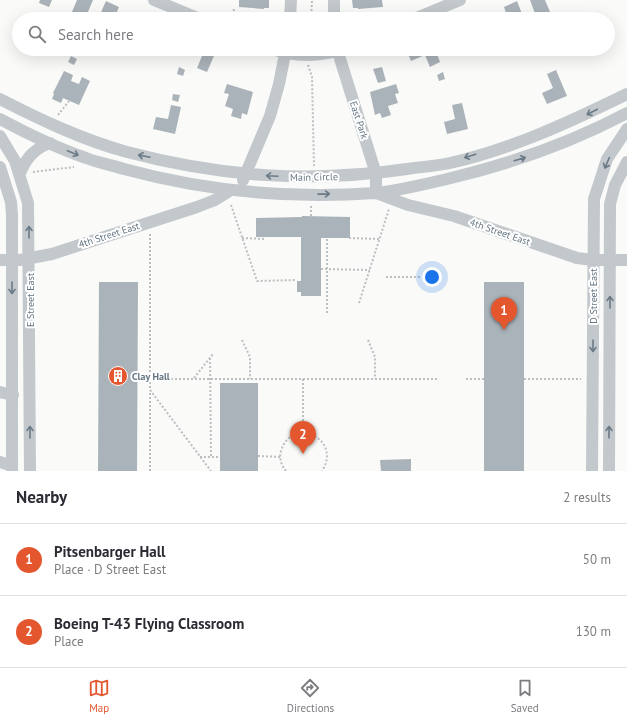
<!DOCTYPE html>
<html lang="en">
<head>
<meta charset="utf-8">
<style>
  body { margin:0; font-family:"PT Sans",sans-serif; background:#f7f7f7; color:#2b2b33 }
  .you { position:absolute; left:432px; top:277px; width:14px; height:14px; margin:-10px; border:3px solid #fff; border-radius:50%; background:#1a73e8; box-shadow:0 0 0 6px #1a73e833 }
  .badge { display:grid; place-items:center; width:26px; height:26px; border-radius:50%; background:#e4572e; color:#fff; font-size:13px; font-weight:700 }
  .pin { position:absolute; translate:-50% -33px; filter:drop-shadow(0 1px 2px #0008) }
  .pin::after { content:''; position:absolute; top:21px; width:14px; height:12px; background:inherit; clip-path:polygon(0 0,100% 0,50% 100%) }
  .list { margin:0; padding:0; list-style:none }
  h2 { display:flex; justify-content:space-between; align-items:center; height:52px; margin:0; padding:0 16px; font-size:17px }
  h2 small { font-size:13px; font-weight:400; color:#7c7c81 }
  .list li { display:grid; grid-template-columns:26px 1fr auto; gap:12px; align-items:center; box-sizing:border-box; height:72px; padding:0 16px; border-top:1px solid #e1e1e2 }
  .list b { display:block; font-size:15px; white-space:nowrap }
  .list p { margin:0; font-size:13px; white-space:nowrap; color:#7c7c81 }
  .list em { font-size:13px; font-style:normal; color:#7c7c81 }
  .icon { flex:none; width:22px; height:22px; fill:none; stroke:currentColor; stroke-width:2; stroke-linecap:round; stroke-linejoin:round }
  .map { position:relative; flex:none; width:627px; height:471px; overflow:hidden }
  .search { position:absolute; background:#fff; box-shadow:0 4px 16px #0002; left:12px; right:12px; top:12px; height:44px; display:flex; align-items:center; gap:10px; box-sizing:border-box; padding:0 14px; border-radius:22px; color:#7c7c81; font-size:15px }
  .sheet { height:196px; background:#fff }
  nav { display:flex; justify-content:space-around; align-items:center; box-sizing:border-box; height:56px; border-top:1px solid #e1e1e2; background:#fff; font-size:11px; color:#7c7c81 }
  nav a { display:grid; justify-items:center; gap:2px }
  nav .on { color:#e4572e }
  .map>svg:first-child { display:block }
  .building { fill:#aab3b9 }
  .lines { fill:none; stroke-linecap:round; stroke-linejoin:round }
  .path { stroke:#bbbfc2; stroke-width:2; stroke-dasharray:2 2; stroke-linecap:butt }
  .minor { stroke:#c3c8cc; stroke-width:12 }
  .oneway { stroke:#6a7a87 }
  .labels { text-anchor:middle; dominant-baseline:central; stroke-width:4; stroke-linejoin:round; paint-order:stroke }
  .street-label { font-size:10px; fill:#657683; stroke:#fff }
  .poi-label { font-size:10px; font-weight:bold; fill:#657683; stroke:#fff; text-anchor:start }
</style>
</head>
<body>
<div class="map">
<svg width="627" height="471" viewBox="0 0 627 471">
  <rect width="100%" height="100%" fill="#fafaf8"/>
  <path class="building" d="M40 0H52L49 7 39 3Z
    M77 0H93L85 19H69Z
    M239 0H269V8H264V9L239 7Z
    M352 0H382L383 7 358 9V8H353Z
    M530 0H545L553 19H537Z
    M106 1 119 7 114 19H98Z
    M517 1 524 19H508L504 7Z
    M188 49H217L207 72 197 68 202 56 187 51Z
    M406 49H435L440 62 430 67 425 55 411 61Z
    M71 56 77 59 74 65 68 62Z
    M179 67 185 70 183 76 177 74Z
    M382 67 386 81 378 83 373 69Z
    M556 70 567 96 547 104 542 93 553 88 547 74Z
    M64 71 73 75 71 81 79 84 82 77 90 81 79 105 63 98 61 103 52 99 54 94 53 93Z
    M443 72 445 79 439 81 437 75Z
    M227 84 253 92 247 115 242 113 241 119 231 116 233 109 225 106 229 94 224 93Z
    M396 84 399 93 395 94 398 103 388 106 391 115 382 118 380 113 375 115 370 92Z
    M173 94 180 95 178 102 172 100Z
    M462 103 468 129 447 134 444 122 455 119 452 105Z
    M171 105 181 107 175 134 153 129 156 117 168 119Z
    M302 216 350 217V238H321V296H301V292H297V281H301V237H256V218L302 217Z
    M99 282H138L137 471H98Z
    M484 282H524V471H484Z
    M220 383H258V471H220Z
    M411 459V471H381L380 460Z"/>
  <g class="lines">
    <path class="path" d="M156 19 158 13
      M233 19 234 8
      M311 19 312 0
      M308 65 312 77 314 166
      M58 115 69 101
      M33 172 74 167
      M231 205 257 281 296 280
      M311 216V205
      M150 234V390L211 471
      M242 238 266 239
      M349 238 380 239
      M321 269 370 270
      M386 277H426
      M359 303 389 209
      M327 313V238
      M242 340 250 357V379
      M368 340 375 357V379
      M210 358 211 457
      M194 378 213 354
      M151 379H438
      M303 379V433
      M466 379H484
      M524 379H581
      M258 456 281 457
      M200 457H220
      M150 471V391
      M286 471C281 465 279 458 281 451 291 416 343 438 322 471"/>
    <path class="minor" d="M154 0 200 19
      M334 0V19
      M290 19 291 0
      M414 19 460 0
      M273 49C292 57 322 57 342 49
      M337 49 376 174V193L408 205 454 216 577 258 593 260H627
      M0 99C41 120 83 140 127 152 222 177 310 183 407 169 421 167 436 166 450 163 510 150 572 121 627 94
      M0 119C28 134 57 148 86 158 99 163 112 165 124 169 205 191 291 199 375 193 397 191 421 185 443 180 507 165 569 144 627 113
      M0 136 15 161 28 203 30 471
      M0 167 11 202 12 215V471
      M20 173C27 157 34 149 50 143
      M243 180 270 116 279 84 286 49
      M0 260H20L52 254 197 207 215 200 231 190
      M0 392 13 395
      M0 462 12 466
      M592 471 594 199 607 159 627 129
      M609 471 610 204 615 185 627 162"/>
  </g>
  <defs><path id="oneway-shaft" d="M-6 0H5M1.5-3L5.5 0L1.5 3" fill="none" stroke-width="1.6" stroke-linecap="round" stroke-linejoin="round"/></defs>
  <g class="oneway">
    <use href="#oneway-shaft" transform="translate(592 112) rotate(153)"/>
    <use href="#oneway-shaft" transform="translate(73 153) rotate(23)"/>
    <use href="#oneway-shaft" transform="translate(144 156) rotate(-168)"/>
    <use href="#oneway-shaft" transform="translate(470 156) rotate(163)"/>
    <use href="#oneway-shaft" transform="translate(520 159) rotate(-16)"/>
    <use href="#oneway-shaft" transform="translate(607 163) rotate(113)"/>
    <use href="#oneway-shaft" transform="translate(272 176) rotate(-177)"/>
    <use href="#oneway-shaft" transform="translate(324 194) rotate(-1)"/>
    <use href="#oneway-shaft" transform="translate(29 232) rotate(-90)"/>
    <use href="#oneway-shaft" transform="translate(12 288) rotate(90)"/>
    <use href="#oneway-shaft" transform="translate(610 302) rotate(-90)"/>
    <use href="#oneway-shaft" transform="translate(593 346) rotate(90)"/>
    <use href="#oneway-shaft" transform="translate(30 432) rotate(-90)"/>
    <use href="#oneway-shaft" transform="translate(609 432) rotate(-90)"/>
  </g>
  <defs>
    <g id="building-disc" transform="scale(1)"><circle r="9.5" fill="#e4572e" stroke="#fff"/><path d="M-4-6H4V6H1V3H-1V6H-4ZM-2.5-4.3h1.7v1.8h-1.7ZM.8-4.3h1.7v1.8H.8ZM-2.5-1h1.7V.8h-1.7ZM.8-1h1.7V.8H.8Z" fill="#fff"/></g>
  </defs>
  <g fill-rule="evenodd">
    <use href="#building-disc" x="118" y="376"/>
  </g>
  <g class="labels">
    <g class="street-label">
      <text transform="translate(359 120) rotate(72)">East Park</text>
      <text transform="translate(314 177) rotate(-1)">Main Circle</text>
      <text transform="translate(500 232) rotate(19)">4th Street East</text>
      <text transform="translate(109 235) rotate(-18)">4th Street East</text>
      <text transform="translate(593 296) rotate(-90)">D Street East</text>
      <text transform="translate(30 300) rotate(-90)">E Street East</text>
    </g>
    <g class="poi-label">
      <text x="132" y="376">Clay Hall</text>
    </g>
  </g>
</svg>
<div class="you"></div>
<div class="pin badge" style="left:504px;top:330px">1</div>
<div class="pin badge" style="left:303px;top:454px">2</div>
<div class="search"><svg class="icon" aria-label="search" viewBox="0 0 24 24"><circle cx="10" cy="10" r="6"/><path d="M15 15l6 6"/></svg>Search here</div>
</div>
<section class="sheet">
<h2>Nearby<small>2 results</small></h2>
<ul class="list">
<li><span class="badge">1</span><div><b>Pitsenbarger Hall</b><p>Place · D Street East</p></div><em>50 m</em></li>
<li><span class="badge">2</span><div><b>Boeing T-43 Flying Classroom</b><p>Place</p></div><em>130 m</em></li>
</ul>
</section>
<nav>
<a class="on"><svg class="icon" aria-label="map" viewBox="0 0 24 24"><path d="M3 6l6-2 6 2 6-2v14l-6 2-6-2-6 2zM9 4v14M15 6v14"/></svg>Map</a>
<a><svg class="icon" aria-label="directions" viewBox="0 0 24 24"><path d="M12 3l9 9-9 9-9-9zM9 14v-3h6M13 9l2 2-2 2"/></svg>Directions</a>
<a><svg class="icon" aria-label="saved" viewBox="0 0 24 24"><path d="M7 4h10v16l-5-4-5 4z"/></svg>Saved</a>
</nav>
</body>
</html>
